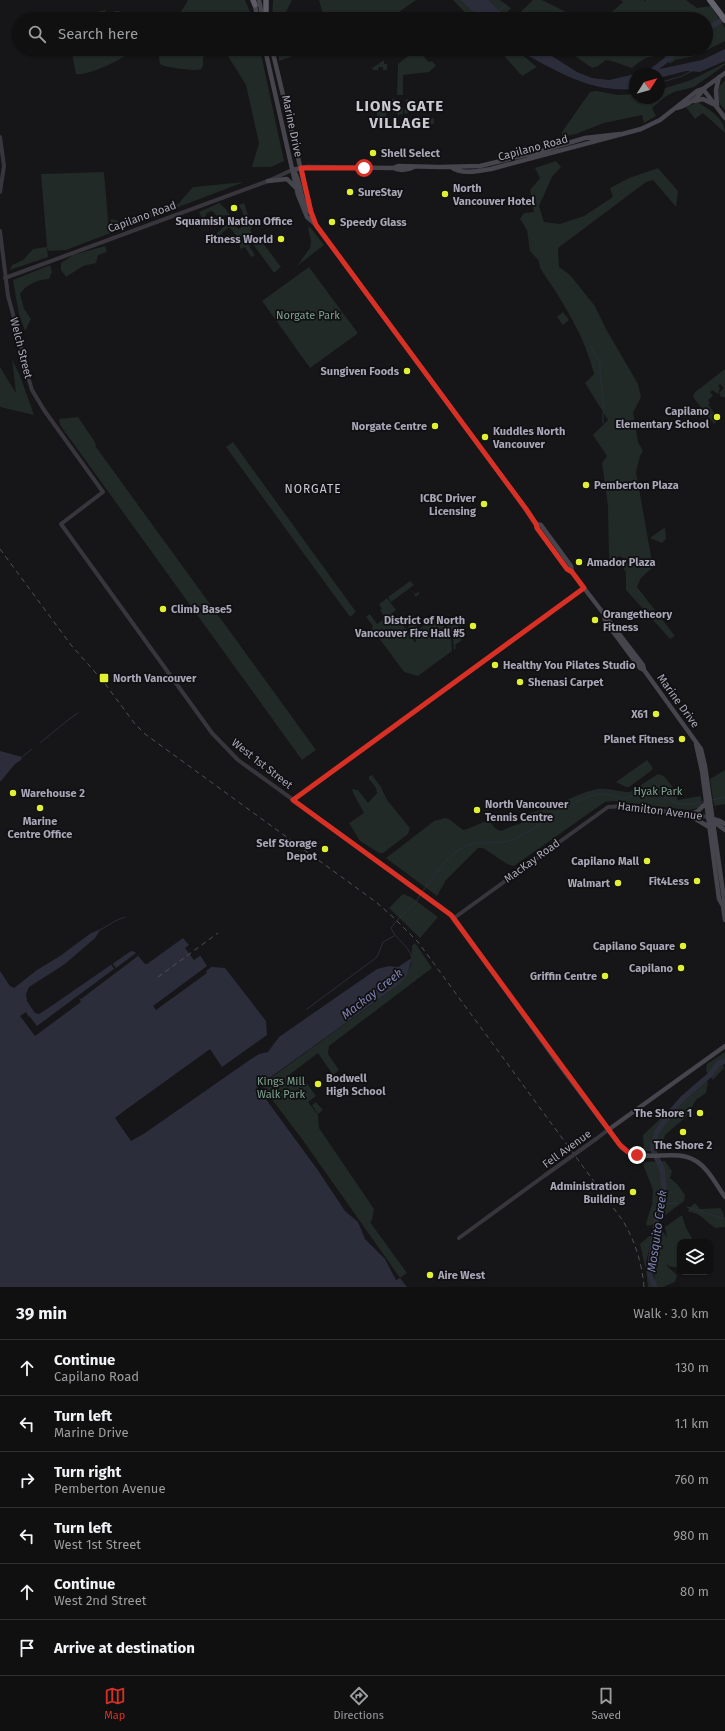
<!DOCTYPE html>
<html lang="en">
<head>
<meta charset="utf-8">
<style>
  body { margin:0; font-family:"Fira Sans",sans-serif; background:#19191a; color:#f1f3f6 }
  .controls { position:absolute; right:12px; bottom:12px; display:grid; overflow:hidden; border-radius:8px; box-shadow:0 1px 3px #0004 }
  .controls button { width:36px; height:36px; display:grid; place-items:center; padding:0; border:0; border-bottom:1px solid #303031; background:#101011; color:#f1f3f6; font:20px sans-serif }
  .compass { position:absolute; left:629px; top:68px; width:36px; height:36px; border-radius:50%; background:#101011; box-shadow:0 1px 3px #0004; rotate:53deg }
  .stop { position:absolute; width:12px; height:12px; margin:-9px; border:3px solid #d93025; border-radius:50%; background:#fff }
  .stop.end { background:#d93025; border-color:#fff; box-shadow:0 1px 4px #0008 }
  .list { margin:0; padding:0; list-style:none }
  h2 { display:flex; justify-content:space-between; align-items:center; height:52px; margin:0; padding:0 16px; font-size:17px }
  h2 small { font-size:13px; font-weight:400; color:#9c9d9f }
  .list li { display:grid; grid-template-columns:26px 1fr auto; gap:12px; align-items:center; box-sizing:border-box; height:56px; padding:0 16px; border-top:1px solid #303031 }
  .list b { display:block; font-size:15px; white-space:nowrap }
  .list p { margin:0; font-size:13px; white-space:nowrap; color:#9c9d9f }
  .list em { font-size:13px; font-style:normal; color:#9c9d9f }
  .icon { flex:none; width:22px; height:22px; fill:none; stroke:currentColor; stroke-width:2; stroke-linecap:round; stroke-linejoin:round }
  .map { position:relative; flex:none; width:725px; height:1287px; overflow:hidden }
  .search { position:absolute; background:#101011; box-shadow:0 1px 3px #0004; left:12px; right:12px; top:12px; height:44px; display:flex; align-items:center; gap:10px; box-sizing:border-box; padding:0 14px; border-radius:22px; color:#9c9d9f; font-size:15px }
  .sheet { height:388px; background:#101011 }
  nav { display:flex; justify-content:space-around; align-items:center; box-sizing:border-box; height:56px; border-top:1px solid #303031; background:#101011; font-size:11px; color:#9c9d9f }
  nav a { display:grid; justify-items:center; gap:2px }
  nav .on { color:#d93025 }
  .map>svg:first-child { display:block }
  .green { fill:#212a26 }
  .water { fill:#2b2d3b }
  .pier { fill:#161517 }
  .lines { fill:none; stroke-linecap:round; stroke-linejoin:round }
  .stream { stroke:#2b2d3b; stroke-width:1 }
  .river { stroke:#2b2d3b; stroke-width:5.5 }
  .tertiary { stroke:#38363c; stroke-width:4 }
  .secondary { stroke:#46444c; stroke-width:4.5 }
  .trunk { stroke:#5c5a64; stroke-width:5.5 }
  .motorway { stroke:#64626d; stroke-width:6 }
  .rail { stroke:#514f57; stroke-width:1; stroke-dasharray:5 4; stroke-linecap:butt }
  .tertiary-bridge { stroke:#38363c; stroke-width:4 }
  .route { stroke:#d93025; stroke-width:5 }
  .poi-dot { fill:#e0f133; stroke:#111012; stroke-width:1.5 }
  .labels { text-anchor:middle; dominant-baseline:central; stroke-width:3.5; stroke-linejoin:round; paint-order:stroke }
  .street-label { font-size:11px; fill:#a9a7b7; stroke:#111012 }
  .poi-label { font-size:11px; font-weight:bold; fill:#a9a7b7; stroke:#111012; text-anchor:end }
  .park-label { font-size:11px; fill:#7ea290; stroke:#111012 }
  .neighbourhood-label { font-size:12px; letter-spacing:1px; fill:#cac8d3; stroke:#111012 }
  .water-label { font-size:12px; font-style:italic; fill:#7e83b2; stroke:#111012 }
  .district-label { font-size:15px; font-weight:bold; letter-spacing:1px; fill:#cac8d3; stroke:#111012 }
</style>
</head>
<body>
<div class="map">
<svg width="725" height="1287" viewBox="0 0 725 1287">
  <rect width="100%" height="100%" fill="#161517"/>
  <path class="green" d="M188 0H245L253 19H166L171 16 178 17Z
    M273 0H292L285 14 286 19H272Z
    M319 0H416L389 19H324Z
    M453 0H460L481 19H471Z
    M489 0H500L511 8 503 16Z
    M533 0H542L566 12 558 19H513Z
    M621 0H644V2L646 0H686L697 8 711 6 725 28V41L695 56 675 60 670 64 664 56C648 55 643 59 632 68 622 65 615 61 606 60L598 66 592 68 571 53 560 49H585L590 54 596 49H611L612 53 624 52 628 49H706V19H636L632 14 626 19H604L623 2Z
    M105 10 109 19H64Z
    M114 11H119L122 13 123 19H115Z
    M71 49H133V50C124 59 89 76 76 74Z
    M161 49H260L284 161 271 167H252L259 143 246 85 226 53 220 50 216 51 203 57C203 60 204 67 201 69 198 72 163 67 160 64L159 58Z
    M278 49H289L293 56 279 61Z
    M417 49H420L425 54 423 56 429 62 432 61 436 66 429 72 403 75V95H397L398 64Z
    M498 49H515L537 67 522 76Z
    M384 60V64H387V70H383V67H379L378 70H373L372 68Z
    M725 63V65L694 87 674 92 665 97 652 108 656 116 644 123 642 115 604 123 576 134 562 137V132L590 92 597 91 618 95 635 94V98H659V90L691 80Z
    M725 80V110L717 100 719 87Z
    M393 99H396L395 101 398 102 399 104 395 105 396 108H403V114L398 115 396 112H393L395 108 392 105Z
    M408 99 412 111 405 114 404 111 407 105 405 100Z
    M698 102C709 110 725 118 725 133L703 113 695 119 686 107Z
    M377 111H386V123H377Z
    M421 118H434V124H421Z
    M556 161 561 167 552 177 539 206 544 222 560 224 584 216 613 197 610 188 629 178 658 168 678 191 676 207 653 180 646 182 558 248 559 267 570 275 595 306 606 329 638 384 641 397 633 413 638 442 643 451 640 456 636 472 653 567 641 578 637 587 675 636 670 639 626 590V573L621 563 623 558 619 556 613 562 609 558 608 506 602 463 607 456 593 435 608 420 585 383 594 374C584 334 562 301 540 268L539 261 530 251 527 230 520 219 524 213 534 212 530 190 540 178 535 168Z
    M104 172 109 231 111 219 127 223 152 210 178 204 193 187 244 182 66 250 49 251 47 248 48 257 10 270 12 265 23 260 33 249 47 247 41 174Z
    M219 203 226 209 238 229 248 224 239 205 244 203 252 227 250 230 256 240 249 246 255 255 251 257 245 247 240 249C241 240 235 233 229 227L218 237 216 234 226 225 230 219 229 215 217 216 212 211 207 213 205 217 202 218 199 212Z
    M310 227 324 245 297 266 310 248 311 242 308 228Z
    M260 239 281 267 274 273 253 244Z
    M105 246 107 252 98 255 96 263 83 266 66 277 61 270V263L73 255Z
    M50 265 52 272 49 279C37 280 27 284 20 294L24 309 31 319 25 331 19 314 13 280Z
    M309 267 357 332V334L310 368 262 301Z
    M563 312 569 320 563 325 557 317Z
    M12 359 20 376 34 415 0 407V367L16 393Z
    M725 369V397H721L719 393 724 388 720 384 718 386 720 388 718 394 712 390 710 392 713 396 708 400 710 403 708 404 719 420 714 424 693 397 694 393Z
    M78 417 95 442 96 447 316 750 302 760 60 425 59 419Z
    M233 442 356 612 350 617 226 447Z
    M665 527 666 539 662 543 650 538Z
    M410 581 414 585 410 588 415 594 418 592 420 593 416 597 410 588 391 602 388 597Z
    M387 598 396 610 391 614 398 622 404 625V628H406L415 643 416 640 408 627 414 622 419 629 429 622H432V616L437 615 451 637 452 651 418 676 404 672 373 630 372 628 373 626 366 617 370 614 377 624 385 618 380 610 382 609 379 604Z
    M456 619 460 623 457 632 462 640 455 645 456 648 454 650 453 639 446 624Z
    M647 760 653 768 651 771 629 787H626L616 782Z
    M725 770V804L714 806 710 779Z
    M658 774 664 776 678 794 676 796 678 800 701 796 702 805 698 808 689 810 613 801 605 802 514 866 507 864 483 848H478L446 880 437 896 386 858 434 821 445 818 449 819 463 830 467 829 484 822 491 823 496 829 501 831 515 825 520 824 529 813C555 809 570 796 593 790 605 786 618 792 630 792Z
    M372 775 381 787 387 800 410 828 408 834 383 853H379L360 841 349 823 364 813 353 793 352 789 358 790 368 803 377 793 376 788 369 779V776Z
    M403 894 411 897 438 917 420 938 389 908Z
    M415 943 432 968 329 1046 328 1054 339 1070 333 1075 318 1053 289 1075 297 1086 305 1081 316 1096 308 1102 318 1115 319 1128 374 1209 372 1220 370 1222 407 1273 400 1278 302 1139 261 1085 397 986 411 965 412 946Z
    M725 1052V1059L722 1062 724 1068 713 1080 706 1071 707 1064Z
    M704 1077 708 1083 706 1093 696 1100 686 1117 665 1135 662 1147V1151H644L643 1135Z
    M316 1102 323 1110 318 1114 312 1105Z
    M665 1161 672 1171 670 1178 678 1185 685 1195 684 1201 652 1225 647 1226 646 1223 652 1204 653 1190 643 1164 645 1162Z
    M695 1203 700 1209 720 1208C725 1213 725 1220 725 1227L715 1228C706 1222 700 1212 689 1212L688 1209Z
    M682 1215 686 1228 694 1242H680V1268L668 1266 667 1262V1266L677 1275 675 1282 663 1287H656C652 1268 653 1248 659 1229L661 1228 667 1238 665 1227Z
    M653 1233 646 1262 649 1279 653 1287H648L646 1270 640 1244Z"/>
  <path class="water" d="M460 0H489L507 19H481Z
    M516 49H541L577 72 592 78 609 80 635 74V89C589 93 555 70 516 49Z
    M725 49V61L700 72 686 71 659 78V74H636L702 60Z
    M0 751 22 757 21 760 15 764 0 782Z
    M101 929 95 938 65 964 29 987 26 994 27 1001 35 1013 39 1014 44 1011 131 951 135 952 145 964H147L183 938 189 945 185 948 194 960 204 953 213 967 225 968 266 1021 267 1035 222 1067 210 1049 124 1111 115 1118 131 1141 145 1133 251 1059 259 1054 268 1052 279 1037 377 969 389 966 398 967 412 958 407 975 397 986 257 1087 317 1169 345 1211 358 1222 365 1239 385 1259 396 1280 400 1278 407 1287H0V971L10 986 14 988 37 970 60 956 91 933Z"/>
  <path class="pier" d="M204 952 213 966 206 971 207 973 156 1010 153 1006 207 966 200 955Z
    M136 953 138 956 81 999 79 998 81 1002 35 1036 20 1016 26 1012 29 1017 31 1016 30 1017 37 1026 114 969 111 964 112 963 116 968Z"/>
  <g class="lines">
    <path class="stream" d="M498 12 505 5
      M659 83 682 76 692 71
      M393 99V104L395 108 394 112
      M590 345 600 362V375L603 397
      M603 401 604 408
      M603 423V412
      M40 743 68 720 78 713
      M22 757 32 749
      M712 800 725 797
      M422 892C435 876 446 855 466 846 480 840 494 845 508 841 541 832 586 778 621 799L642 794 659 795 679 804H694L705 801
      M100 930C109 925 115 920 125 917
      M412 958C409 945 396 940 391 928 399 915 414 909 420 895
      M307 1009 377 957 383 942 394 936
      M663 1204 673 1203 678 1204
      M687 1207 725 1219"/>
    <path class="river" d="M706 30 725 18
      M648 74 681 49
      M655 1287 650 1275V1265L657 1217 663 1204 664 1188 662 1169 653 1150V1144L657 1132 670 1113 683 1098 711 1074 718 1064 725 1061"/>
    <path class="tertiary" d="M0 137 4 166 0 192
      M0 231 8 296 19 336 25 367 32 390 44 410 103 492 61 524 212 733 238 760 440 906 454 918 608 807 624 806 708 817
      M5 278 268 181 292 170
      M293 800 584 588
      M596 1139 608 1130
      M459 1238 544 1176"/>
    <path class="secondary" d="M259 0 263 19
      M254 2 258 19
      M265 49 298 195 307 217 314 223
      M272 49 311 212 316 225 526 509 536 524 537 528 567 569 572 572
      M703 89 725 118
      M694 101 703 99 713 104
      M717 106 716 90 719 77
      M677 108C686 106 700 97 703 89
      M451 167C461 175 479 171 491 169L641 129 660 120 697 91 703 89 725 73
      M393 168 398 166 440 167 480 166 538 152 585 138 620 134
      M292 170 307 167 393 168C400 171 406 171 414 167
      M294 171C302 183 299 200 310 212
      M268 181 287 179 295 187
      M536 524 541 525 571 566 572 572 584 588 643 665 644 670 701 749 705 766 724 899 723 906 725 920
      M604 614 605 621 640 668 644 670
      M696 744 702 771 719 899 723 906
      M689 815 709 827
      M689 815 698 811 706 803
      M710 818 720 821 725 824
      M711 820 725 830
      M454 918 556 1060 622 1148C645 1165 674 1147 696 1161 708 1168 717 1186 725 1197
      M608 1130 725 1046"/>
    <path class="trunk" d="M253 0 255 5
      M266 19V0"/>
    <path class="motorway" d="M710 0 725 20"/>
    <path class="rail" d="M0 549 71 645 103 681 135 724 145 734 376 902 393 917 418 942 623 1221C635 1241 642 1263 644 1287
      M158 977 218 933"/>
    <path class="tertiary-bridge" d="M544 1176 596 1139"/>
  </g>
  <g class="lines">
    <path class="route" d="M364 168H301L311 212 316 225 526 509 536 524 537 528 567 569 572 572 584 588 293 800 451 915 620 1145 628 1152 637 1155"/>
  </g>
  <g class="poi-dot">
    <circle cx="373" cy="153" r="4"/>
    <circle cx="350" cy="192" r="4"/>
    <circle cx="445" cy="194" r="4"/>
    <circle cx="234" cy="208" r="4"/>
    <circle cx="332" cy="222" r="4"/>
    <circle cx="281" cy="239" r="4"/>
    <circle cx="407" cy="371" r="4"/>
    <circle cx="717" cy="417" r="4"/>
    <circle cx="435" cy="426" r="4"/>
    <circle cx="485" cy="437" r="4"/>
    <circle cx="586" cy="485" r="4"/>
    <circle cx="484" cy="504" r="4"/>
    <circle cx="579" cy="562" r="4"/>
    <circle cx="163" cy="609" r="4"/>
    <circle cx="595" cy="620" r="4"/>
    <circle cx="473" cy="626" r="4"/>
    <circle cx="495" cy="665" r="4"/>
    <rect x="99" y="673" width="10" height="10" rx="2"/>
    <circle cx="520" cy="682" r="4"/>
    <circle cx="656" cy="714" r="4"/>
    <circle cx="682" cy="739" r="4"/>
    <circle cx="13" cy="793" r="4"/>
    <circle cx="40" cy="808" r="4"/>
    <circle cx="477" cy="810" r="4"/>
    <circle cx="325" cy="849" r="4"/>
    <circle cx="647" cy="861" r="4"/>
    <circle cx="697" cy="881" r="4"/>
    <circle cx="618" cy="883" r="4"/>
    <circle cx="683" cy="946" r="4"/>
    <circle cx="681" cy="968" r="4"/>
    <circle cx="605" cy="976" r="4"/>
    <circle cx="318" cy="1084" r="4"/>
    <circle cx="700" cy="1113" r="4"/>
    <circle cx="683" cy="1132" r="4"/>
    <circle cx="633" cy="1192" r="4"/>
    <circle cx="430" cy="1275" r="4"/>
  </g>
  <g class="labels">
    <g class="street-label">
      <text transform="translate(292 126) rotate(78)">Marine Drive</text>
      <text transform="translate(533 148) rotate(-15)">Capilano Road</text>
      <text transform="translate(142 217) rotate(-20)">Capilano Road</text>
      <text transform="translate(21 348) rotate(76)">Welch Street</text>
      <text transform="translate(678 701) rotate(54)">Marine Drive</text>
      <text transform="translate(262 764) rotate(38)">West 1st Street</text>
      <text transform="translate(660 811) rotate(7)">Hamilton Avenue</text>
      <text transform="translate(532 861) rotate(-36)">MacKay Road</text>
      <text transform="translate(567 1149) rotate(-36)">Fell Avenue</text>
    </g>
    <g class="poi-label">
      <text x="381" y="153" text-anchor="start">Shell Select</text>
      <text x="453" y="188" text-anchor="start">North<tspan x="453" dy="13">Vancouver Hotel</tspan></text>
      <text x="358" y="192" text-anchor="start">SureStay</text>
      <text x="234" y="221" text-anchor="middle">Squamish Nation Office</text>
      <text x="340" y="222" text-anchor="start">Speedy Glass</text>
      <text x="273" y="239">Fitness World</text>
      <text x="399" y="371">Sungiven Foods</text>
      <text x="709" y="411">Capilano<tspan x="709" dy="13">Elementary School</tspan></text>
      <text x="427" y="426">Norgate Centre</text>
      <text x="493" y="431" text-anchor="start">Kuddles North<tspan x="493" dy="13">Vancouver</tspan></text>
      <text x="594" y="485" text-anchor="start">Pemberton Plaza</text>
      <text x="476" y="498">ICBC Driver<tspan x="476" dy="13">Licensing</tspan></text>
      <text x="587" y="562" text-anchor="start">Amador Plaza</text>
      <text x="171" y="609" text-anchor="start">Climb Base5</text>
      <text x="603" y="614" text-anchor="start">Orangetheory<tspan x="603" dy="13">Fitness</tspan></text>
      <text x="465" y="620">District of North<tspan x="465" dy="13">Vancouver Fire Hall #5</tspan></text>
      <text x="503" y="665" text-anchor="start">Healthy You Pilates Studio</text>
      <text x="113" y="678" text-anchor="start">North Vancouver</text>
      <text x="528" y="682" text-anchor="start">Shenasi Carpet</text>
      <text x="648" y="714">X61</text>
      <text x="674" y="739">Planet Fitness</text>
      <text x="21" y="793" text-anchor="start">Warehouse 2</text>
      <text x="485" y="804" text-anchor="start">North Vancouver<tspan x="485" dy="13">Tennis Centre</tspan></text>
      <text x="40" y="821" text-anchor="middle">Marine<tspan x="40" dy="13">Centre Office</tspan></text>
      <text x="317" y="843">Self Storage<tspan x="317" dy="13">Depot</tspan></text>
      <text x="639" y="861">Capilano Mall</text>
      <text x="689" y="881">Fit4Less</text>
      <text x="610" y="883">Walmart</text>
      <text x="675" y="946">Capilano Square</text>
      <text x="673" y="968">Capilano</text>
      <text x="597" y="976">Griffin Centre</text>
      <text x="326" y="1078" text-anchor="start">Bodwell<tspan x="326" dy="13">High School</tspan></text>
      <text x="692" y="1113">The Shore 1</text>
      <text x="683" y="1145" text-anchor="middle">The Shore 2</text>
      <text x="625" y="1186">Administration<tspan x="625" dy="13">Building</tspan></text>
      <text x="438" y="1275" text-anchor="start">Aire West</text>
    </g>
    <g class="park-label">
      <text x="308" y="315">Norgate Park</text>
      <text x="658" y="791">Hyak Park</text>
      <text x="281" y="1081">Kings Mill<tspan x="281" dy="13">Walk Park</tspan></text>
    </g>
    <g class="neighbourhood-label">
      <text x="313" y="489">NORGATE</text>
    </g>
    <g class="water-label">
      <text transform="translate(372 994) rotate(-38)">Mackay Creek</text>
      <text transform="translate(657 1231) rotate(-82)">Mosquito Creek</text>
    </g>
    <g class="district-label">
      <text x="400" y="106">LIONS GATE<tspan x="400" dy="17">VILLAGE</tspan></text>
    </g>
  </g>
</svg>
<div class="controls">
<button><svg class="icon" aria-label="layers" viewBox="0 0 24 24"><path d="M12 4l9 5-9 5-9-5zM3 14l9 5 9-5"/></svg></button>
</div>
<svg class="compass" viewBox="-18 -18 36 36"><path d="M0-13l5 13h-10z" fill="#e53935"/><path d="M0 13l5-13h-10z" fill="#9c9d9f"/></svg>
<div class="stop" style="left:364px;top:168px"></div>
<div class="stop end" style="left:637px;top:1155px"></div>
<div class="search"><svg class="icon" aria-label="search" viewBox="0 0 24 24"><circle cx="10" cy="10" r="6"/><path d="M15 15l6 6"/></svg>Search here</div>
</div>
<section class="sheet">
<h2>39 min<small>Walk · 3.0 km</small></h2>
<ul class="list">
<li><svg class="icon" aria-label="ahead" viewBox="0 0 24 24"><path d="M12 20V5M6 11l6-6 6 6"/></svg><div><b>Continue</b><p>Capilano Road</p></div><em>130 m</em></li>
<li><svg class="icon" aria-label="left" viewBox="0 0 24 24"><path d="M17 20v-9H6M10 6l-5 5 5 5"/></svg><div><b>Turn left</b><p>Marine Drive</p></div><em>1.1 km</em></li>
<li><svg class="icon" aria-label="right" viewBox="0 0 24 24"><path d="M7 20v-9h11M14 6l5 5-5 5"/></svg><div><b>Turn right</b><p>Pemberton Avenue</p></div><em>760 m</em></li>
<li><svg class="icon" aria-label="left" viewBox="0 0 24 24"><path d="M17 20v-9H6M10 6l-5 5 5 5"/></svg><div><b>Turn left</b><p>West 1st Street</p></div><em>980 m</em></li>
<li><svg class="icon" aria-label="ahead" viewBox="0 0 24 24"><path d="M12 20V5M6 11l6-6 6 6"/></svg><div><b>Continue</b><p>West 2nd Street</p></div><em>80 m</em></li>
<li><svg class="icon" aria-label="arrive" viewBox="0 0 24 24"><path d="M6 21V4h12l-3 4 3 4H6"/></svg><div><b>Arrive at destination</b></div></li>
</ul>
</section>
<nav>
<a class="on"><svg class="icon" aria-label="map" viewBox="0 0 24 24"><path d="M3 6l6-2 6 2 6-2v14l-6 2-6-2-6 2zM9 4v14M15 6v14"/></svg>Map</a>
<a><svg class="icon" aria-label="directions" viewBox="0 0 24 24"><path d="M12 3l9 9-9 9-9-9zM9 14v-3h6M13 9l2 2-2 2"/></svg>Directions</a>
<a><svg class="icon" aria-label="saved" viewBox="0 0 24 24"><path d="M7 4h10v16l-5-4-5 4z"/></svg>Saved</a>
</nav>
</body>
</html>
